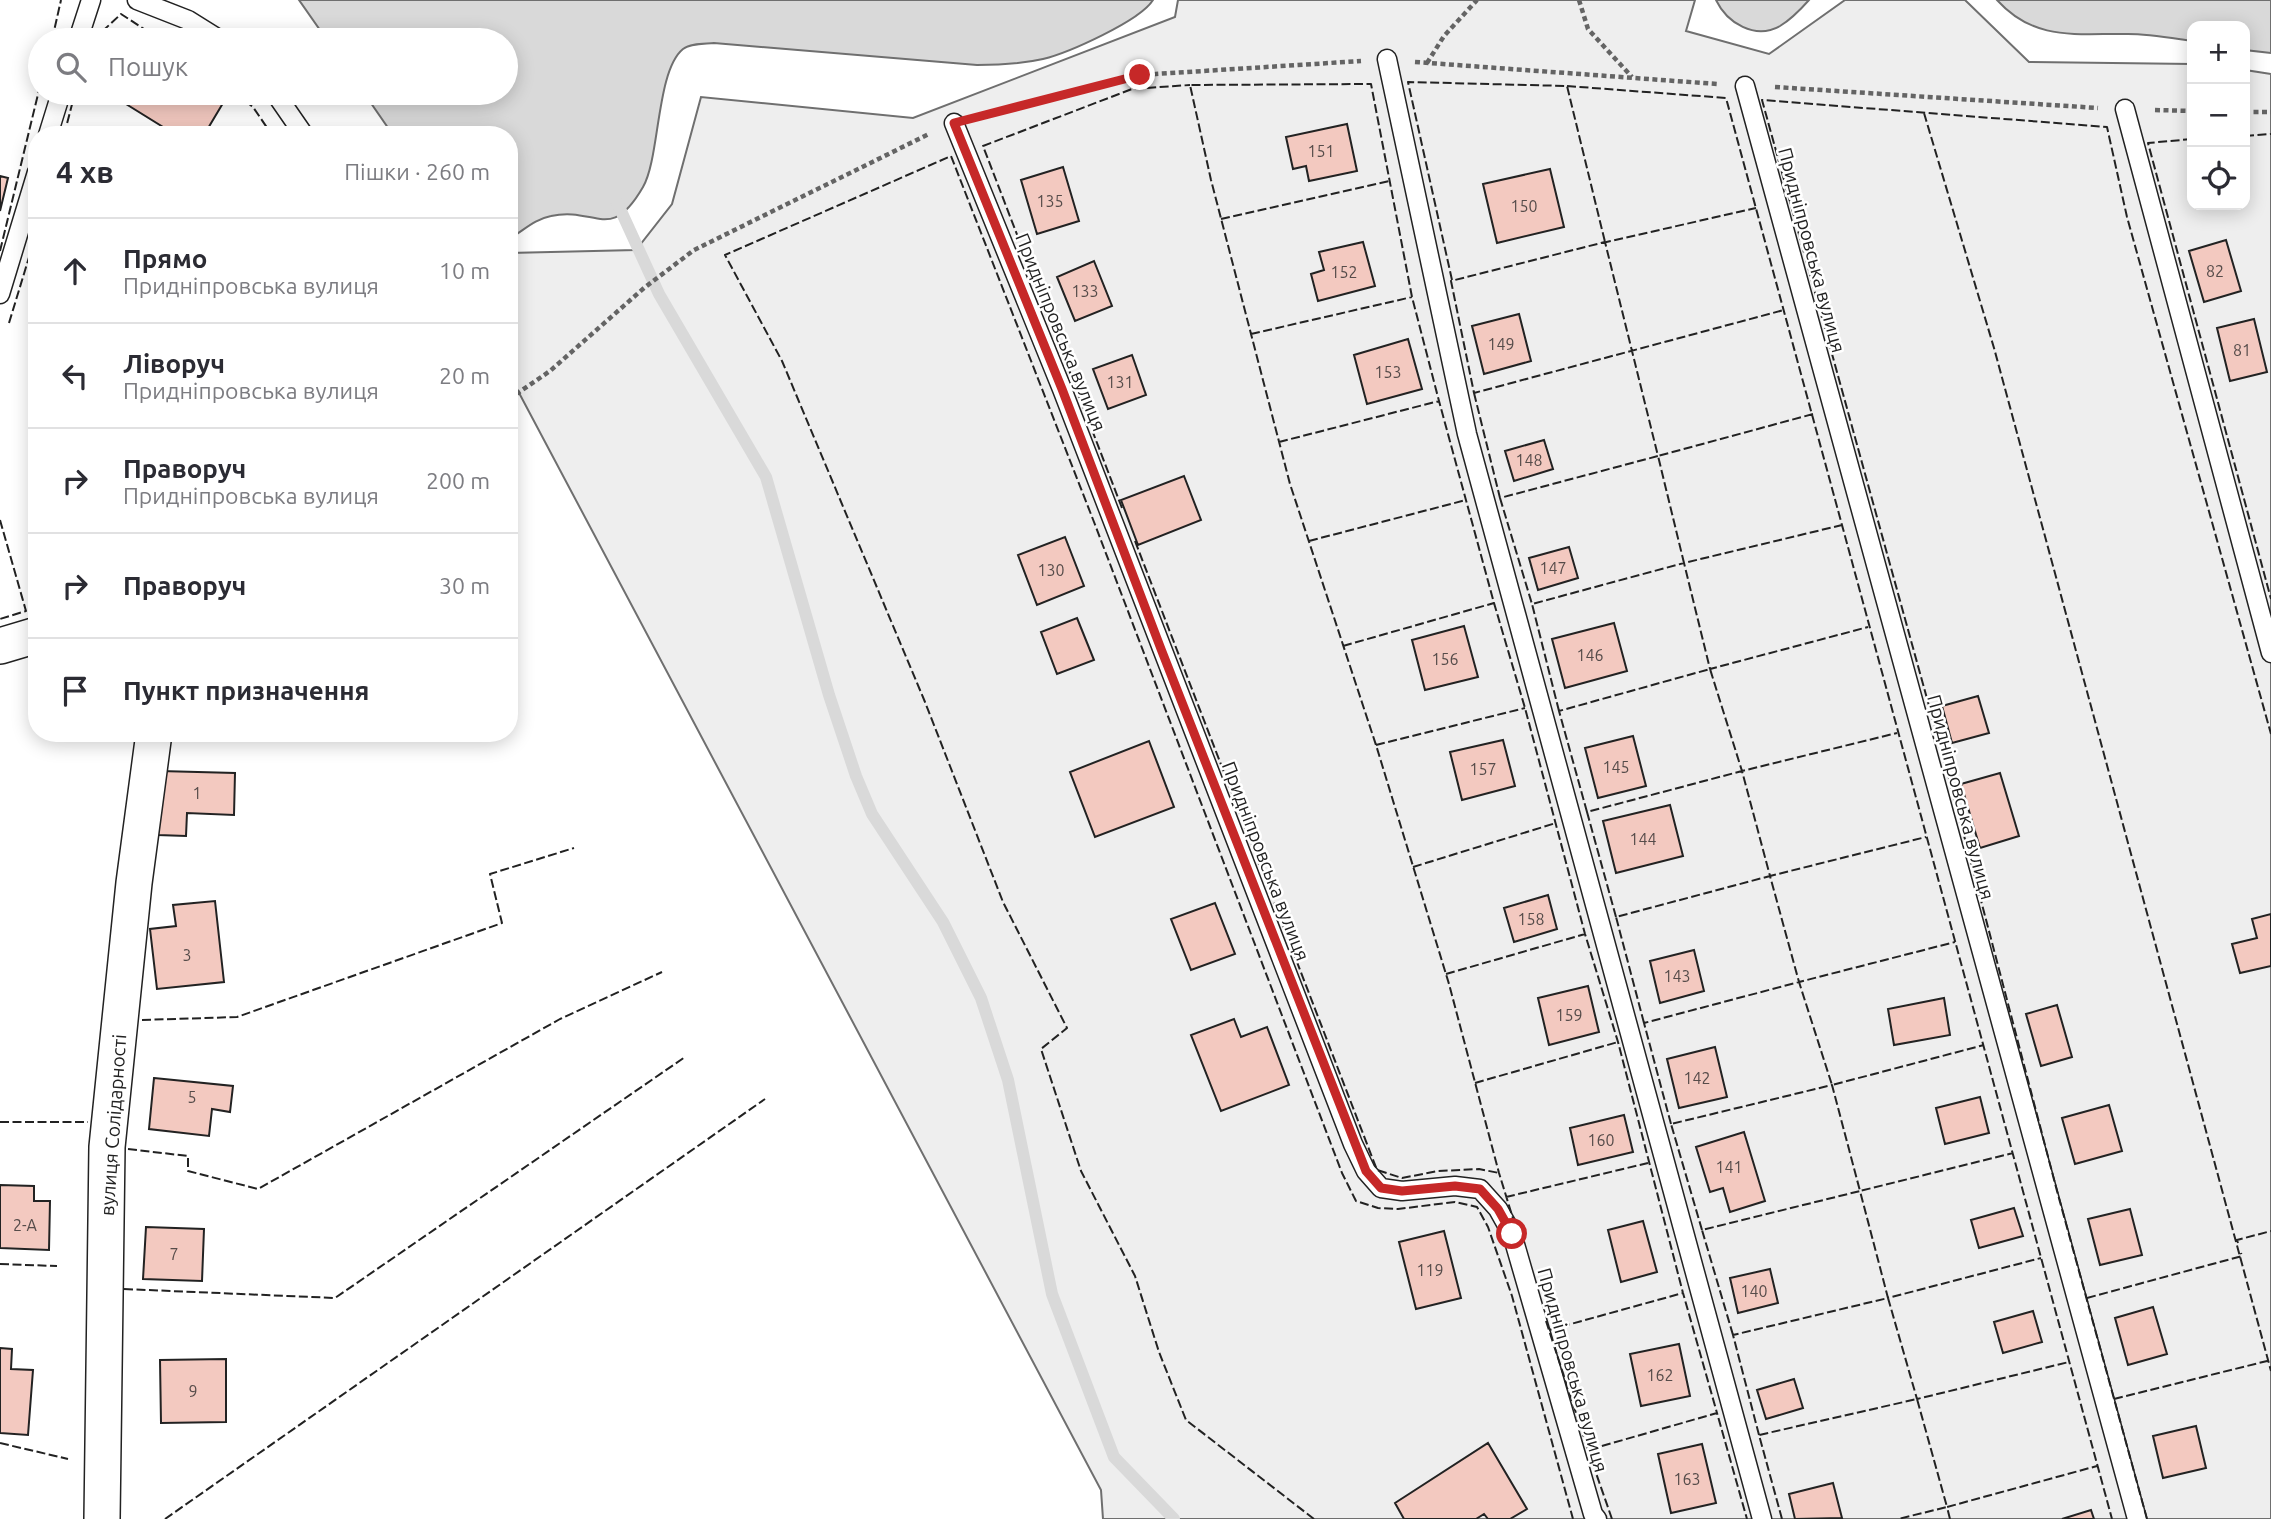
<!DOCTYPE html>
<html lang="uk">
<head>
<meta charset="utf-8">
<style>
  body { margin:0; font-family:Ubuntu,sans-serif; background:#f7f7f7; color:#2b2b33 }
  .controls { position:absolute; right:21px; top:21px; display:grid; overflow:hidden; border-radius:14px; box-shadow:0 4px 18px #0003 }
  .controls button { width:63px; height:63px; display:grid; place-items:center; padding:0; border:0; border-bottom:2px solid #e1e1e2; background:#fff; color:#2b2b33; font:35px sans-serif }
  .stop { position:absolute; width:21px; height:21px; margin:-16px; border:5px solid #c62828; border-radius:50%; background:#fff }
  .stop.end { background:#c62828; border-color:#fff; box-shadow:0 2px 7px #0008 }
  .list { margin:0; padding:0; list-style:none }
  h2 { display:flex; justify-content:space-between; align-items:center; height:91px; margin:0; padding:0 28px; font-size:30px }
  h2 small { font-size:23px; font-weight:400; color:#7c7c81 }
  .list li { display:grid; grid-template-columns:46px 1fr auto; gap:21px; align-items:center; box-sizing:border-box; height:105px; padding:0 28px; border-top:2px solid #e1e1e2 }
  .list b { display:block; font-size:26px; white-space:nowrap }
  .list p { margin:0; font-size:23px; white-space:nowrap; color:#7c7c81 }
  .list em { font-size:23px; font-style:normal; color:#7c7c81 }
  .icon { flex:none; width:38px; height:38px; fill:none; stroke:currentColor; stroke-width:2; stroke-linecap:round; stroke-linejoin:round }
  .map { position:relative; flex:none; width:2271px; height:1519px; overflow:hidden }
  .search { position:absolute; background:#fff; box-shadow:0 4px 18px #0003; left:28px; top:28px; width:490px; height:77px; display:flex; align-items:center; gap:18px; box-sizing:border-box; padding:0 24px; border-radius:38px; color:#7c7c81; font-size:26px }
  .panel { position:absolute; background:#fff; box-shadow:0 4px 18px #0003; left:28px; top:126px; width:490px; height:616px; border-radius:28px }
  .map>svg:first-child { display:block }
  .green { fill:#eee; stroke:#6f6f6f; stroke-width:2 }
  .water { fill:#d9d9d9; stroke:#6f6f6f; stroke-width:2 }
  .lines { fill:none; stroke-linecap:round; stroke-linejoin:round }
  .stream { stroke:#d9d9d9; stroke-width:12 }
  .building { fill:#f3c9c0; stroke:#222; stroke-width:2 }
  .service-casing { stroke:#222; stroke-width:21 }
  .minor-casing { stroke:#222; stroke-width:38 }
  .path { stroke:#646464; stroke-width:4.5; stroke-dasharray:5 3.5; stroke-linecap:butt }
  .service { stroke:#fff; stroke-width:18 }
  .minor { stroke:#fff; stroke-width:35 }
  .fence { stroke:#222; stroke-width:2; stroke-dasharray:9 3.5; stroke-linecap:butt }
  .route { stroke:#c62828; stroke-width:9 }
  .labels { text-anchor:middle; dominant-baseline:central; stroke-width:5; stroke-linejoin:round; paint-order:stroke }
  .number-label { font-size:16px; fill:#564c4a }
  .street-label { font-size:19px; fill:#222; stroke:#fff }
</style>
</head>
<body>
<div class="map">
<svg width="2271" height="1519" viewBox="0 0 2271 1519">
  <rect width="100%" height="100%" fill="#fff"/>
  <path class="green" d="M1178 0H1695L1686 31 1769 54 1845 0H1965L2029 62 2192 64V205H2245V70L2271 74V1519H1103L1101 1490 509 374V253L636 250 672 204 701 97 913 118 1175 17Z"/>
  <path class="water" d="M299 0H1153C1140 21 1068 53 1043 59 1021 64 999 65 977 65L714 43C704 44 691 43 683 49 656 71 660 158 643 187 610 244 596 206 551 216 535 219 523 231 509 239V135H393L364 93H506V40H327Z
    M1716 0H1809C1801 9 1790 20 1780 26 1755 40 1727 23 1716 0Z
    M1997 0H2271V53L2245 50V26H2192V41C2171 38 2149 34 2128 34 2077 33 2035 42 1997 0Z"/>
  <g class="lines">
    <path class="stream" d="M616 200 659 294 766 477 829 695 856 776 872 814 943 922 981 998 1008 1080 1052 1294 1114 1457 1174 1519"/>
  </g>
  <path class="building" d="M133 93H229L204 135H176L126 104Z
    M1347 124 1357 171 1309 181 1306 166 1293 169 1286 137Z
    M1063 167 1079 221 1037 234 1021 180Z
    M1550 169 1564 227 1497 243 1483 184Z
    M0 176 8 178 0 211Z
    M2226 240 2241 291 2204 302 2189 251Z
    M1363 242 1375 286 1318 301 1311 274 1324 270 1319 252Z
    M1094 261 1112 306 1075 321 1057 277Z
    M1519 314 1531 361 1484 374 1472 326Z
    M2254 319 2267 372 2230 381 2217 328Z
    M1408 339 1422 389 1367 404 1354 355Z
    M1132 355 1146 395 1108 409 1093 369Z
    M1544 440 1553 469 1514 481 1505 451Z
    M1184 476 1201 520 1138 545 1121 500Z
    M1065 537 1084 586 1037 605 1018 555Z
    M1569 547 1578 578 1538 590 1529 558Z
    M1077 618 1094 660 1057 674 1041 632Z
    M1614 623 1627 671 1565 688 1552 639Z
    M1464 626 1478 677 1425 690 1412 640Z
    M1978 696 1989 733 1952 743 1942 706Z
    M1633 736 1646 786 1598 798 1585 748Z
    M1503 740 1515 786 1462 800 1450 752Z
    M1149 741 1174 807 1095 837 1070 772Z
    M160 771 235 773 234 815 187 813 186 836 158 835Z
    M2000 773 2019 836 1980 848 1961 784Z
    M1670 805 1683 856 1616 873 1603 821Z
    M1548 895 1557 929 1514 942 1504 908Z
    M215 901 224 982 157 989 150 929 176 926 173 905Z
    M1215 903 1235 954 1191 970 1171 919Z
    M2271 914V966L2240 973 2232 944 2257 938 2252 919Z
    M1694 950 1704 991 1660 1003 1650 961Z
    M1588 986 1599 1032 1549 1045 1538 998Z
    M1944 998 1950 1035 1894 1045 1888 1009Z
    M2057 1005 2072 1057 2041 1066 2026 1014Z
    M1234 1019 1241 1037 1267 1027 1289 1085 1221 1111 1191 1035Z
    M1715 1047 1727 1097 1679 1108 1667 1059Z
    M154 1078 233 1086 230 1112 212 1109 209 1136 149 1129Z
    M1980 1097 1989 1133 1945 1144 1936 1108Z
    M2109 1105 2122 1151 2075 1164 2062 1118Z
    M1624 1115 1633 1152 1578 1165 1570 1128Z
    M1744 1132 1765 1201 1730 1212 1723 1188 1710 1192 1696 1147Z
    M0 1185 34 1186V1201H50L49 1250 0 1248Z
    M2014 1208 2023 1236 1979 1248 1971 1220Z
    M2130 1209 2142 1255 2100 1265 2088 1219Z
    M1643 1221 1657 1272 1621 1282 1608 1230Z
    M146 1227 204 1229 202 1281 143 1279Z
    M1444 1231 1461 1298 1416 1309 1399 1242Z
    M1770 1269 1778 1303 1738 1313 1730 1278Z
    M2153 1307 2167 1354 2128 1365 2115 1318Z
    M2033 1311 2042 1342 2003 1353 1994 1322Z
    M1679 1344 1690 1396 1641 1406 1630 1354Z
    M0 1348 12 1349 11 1369 33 1370 28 1435 0 1433Z
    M226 1359V1422L161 1423 160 1360Z
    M1794 1379 1803 1408 1766 1419 1757 1390Z
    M2196 1426 2206 1468 2163 1478 2153 1436Z
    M1488 1443 1527 1509 1510 1519H1488L1484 1514 1476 1519H1404L1395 1503Z
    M1702 1444 1716 1503 1671 1513 1658 1454Z
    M1833 1483 1842 1518 1795 1519 1789 1494Z
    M2091 1510 2094 1519H2062Z"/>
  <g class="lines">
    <g class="service-casing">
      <path id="service" d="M137 0 188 20 220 40
        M78 40 91 0
        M1387 59 1467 434 1762 1519
        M1745 86 2137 1519
        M275 93 304 135
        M2125 109 2271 653
        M954 123 1062 389 1353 1144 1366 1171 1381 1188 1402 1191 1455 1186 1480 1189 1498 1209 1512 1234 1593 1514 1597 1519
        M48 135 61 93
        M0 294 37 172"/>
    </g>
    <g class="minor-casing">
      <path id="minor" d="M0 646 37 635
        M102 1519 107 1147 134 883 154 733"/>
    </g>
    <path class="path" d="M1579 0 1588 29 1632 77
      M1415 62 1717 84
      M1427 63 1444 36 1477 0
      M1775 87 2098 108
      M2155 110 2192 111
      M2245 112H2271
      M980 116 1140 75 1361 61
      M509 399 550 371 644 288 694 250 929 134"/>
    <use href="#service" class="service"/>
    <use href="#minor" class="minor"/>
    <path class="fence" d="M52 40 61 0
      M93 40 121 14 161 40
      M1567 86 1726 98 2112 1519
      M235 93 253 107 272 135
      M1924 113 1994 348 2271 1371
      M64 135 75 93
      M2245 136 2271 134
      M2192 139 2148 143 2271 599
      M1221 219 1389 181
      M1602 243 1756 208
      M0 251 40 86
      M1452 280 1408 82 1567 86 1605 242
      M9 323 37 231
      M1251 334 1412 297
      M1474 393 1500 498 1658 456 1605 242 1451 281 1474 393 1784 310
      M1813 414 1658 456 1684 563 1842 525
      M1279 442 1439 401
      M1500 498 1532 604
      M1122 508 983 146 1132 89 1190 85
      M0 520 26 611 0 619
      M1135 541 1377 1170 1402 1178 1438 1171 1460 1170 1479 1169 1499 1173
      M1309 541 1466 500
      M1343 646 1494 603
      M1559 711 1532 604 1684 563 1710 669 1868 627
      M1376 745 1525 708
      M1587 812 1559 711 1710 669 1742 771 1897 733
      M1413 867 1556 823
      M1616 917 1587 812 1742 771 1770 876 1926 837
      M1446 974 1585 934
      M142 1020 237 1017 502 923 490 874 574 848
      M1644 1023 1616 917 1770 876 1799 982 1955 942
      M1475 1083 1618 1042
      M0 1122H88
      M1671 1124 1644 1023 1799 982 1832 1085 1984 1045
      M128 1149 188 1156V1171L258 1189 560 1019 662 972
      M1506 1197 1648 1163
      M1515 1225 1499 1173 1449 984 1376 745 1290 484 1211 180 1190 85 1371 84 1412 297 1439 401 1494 603 1525 708 1585 934 1618 1042 1683 1293 1717 1413
      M1702 1230 1671 1124 1832 1085 1860 1191 2013 1153
      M2238 1243 2237 1240 2271 1231
      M0 1264 57 1266
      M124 1289 335 1298 685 1057
      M2087 1298 2242 1256 2241 1253
      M1546 1321 1588 1450
      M1549 1330 1683 1293
      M1733 1335 1702 1230 1860 1191 1888 1298 2041 1258
      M2114 1399 2271 1360
      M1759 1435 1733 1335 1888 1298 1917 1399 2069 1362
      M0 1443 68 1459
      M165 1519 765 1099
      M1314 1519 1186 1420 1159 1352 1135 1276 1081 1171 1041 1049 1067 1028 1003 902 925 702 782 361 725 255 951 156 1094 522 1342 1173 1356 1201 1378 1208 1398 1209 1455 1202 1477 1207 1488 1227 1512 1296 1573 1519
      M1612 1519 1588 1450 1717 1413 1747 1519
      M1782 1519 1759 1435 1917 1399 1947 1507 1898 1519
      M1950 1519 1947 1507 2097 1466
      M2147 1519 2057 1191 1950 782 1762 100 2107 127 2127 217 2271 734"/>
  </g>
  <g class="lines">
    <path class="route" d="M1140 75 954 123 1062 389 1161 649 1366 1171 1381 1188 1402 1191 1455 1186 1480 1189 1498 1209 1512 1234"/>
  </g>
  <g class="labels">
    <g class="number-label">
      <text x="1321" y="151">151</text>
      <text x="1050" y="201">135</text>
      <text x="1524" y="206">150</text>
      <text x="2215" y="271">82</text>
      <text x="1344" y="272">152</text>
      <text x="1085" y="291">133</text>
      <text x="1501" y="344">149</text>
      <text x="2242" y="350">81</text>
      <text x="1388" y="372">153</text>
      <text x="1120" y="382">131</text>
      <text x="1529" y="460">148</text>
      <text x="1553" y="568">147</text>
      <text x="1051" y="570">130</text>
      <text x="1590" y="655">146</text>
      <text x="1445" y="659">156</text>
      <text x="1616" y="767">145</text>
      <text x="1483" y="769">157</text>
      <text x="197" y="793">1</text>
      <text x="1643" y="839">144</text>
      <text x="1531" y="919">158</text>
      <text x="187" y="955">3</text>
      <text x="1677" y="976">143</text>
      <text x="1569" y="1015">159</text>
      <text x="1697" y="1078">142</text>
      <text x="192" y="1097">5</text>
      <text x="1601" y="1140">160</text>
      <text x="1729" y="1167">141</text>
      <text x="25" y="1225">2-А</text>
      <text x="174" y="1254">7</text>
      <text x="1430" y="1270">119</text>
      <text x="1754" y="1291">140</text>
      <text x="1660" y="1375">162</text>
      <text x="193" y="1391">9</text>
      <text x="1687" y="1479">163</text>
    </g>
    <g class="street-label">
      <text transform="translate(1812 250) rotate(75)">Придніпровська вулиця</text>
      <text transform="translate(1061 332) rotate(68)">Придніпровська вулиця</text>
      <text transform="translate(1961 797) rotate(75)">Придніпровська вулиця</text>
      <text transform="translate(1266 861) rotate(69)">Придніпровська вулиця</text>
      <text transform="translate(113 1125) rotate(-86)">вулиця Солідарності</text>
      <text transform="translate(1573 1370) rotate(74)">Придніпровська вулиця</text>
    </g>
  </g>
</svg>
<div class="controls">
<button>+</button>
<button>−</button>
<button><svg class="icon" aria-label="locate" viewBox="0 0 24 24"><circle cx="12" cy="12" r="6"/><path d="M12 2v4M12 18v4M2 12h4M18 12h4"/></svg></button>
</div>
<div class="stop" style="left:1512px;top:1234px"></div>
<div class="stop end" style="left:1140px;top:75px"></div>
<div class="search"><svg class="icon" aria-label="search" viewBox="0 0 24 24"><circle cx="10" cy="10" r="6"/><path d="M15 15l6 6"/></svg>Пошук</div>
<section class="panel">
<h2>4 хв<small>Пішки · 260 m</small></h2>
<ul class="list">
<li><svg class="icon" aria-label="ahead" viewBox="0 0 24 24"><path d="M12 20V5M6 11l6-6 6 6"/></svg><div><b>Прямо</b><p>Придніпровська вулиця</p></div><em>10 m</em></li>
<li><svg class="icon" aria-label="left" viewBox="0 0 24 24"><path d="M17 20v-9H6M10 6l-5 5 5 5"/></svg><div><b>Ліворуч</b><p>Придніпровська вулиця</p></div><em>20 m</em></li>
<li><svg class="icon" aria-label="right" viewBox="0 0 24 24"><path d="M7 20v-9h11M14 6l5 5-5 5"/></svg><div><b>Праворуч</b><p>Придніпровська вулиця</p></div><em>200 m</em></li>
<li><svg class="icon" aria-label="right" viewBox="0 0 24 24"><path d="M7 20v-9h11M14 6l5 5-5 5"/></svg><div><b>Праворуч</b></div><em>30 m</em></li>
<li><svg class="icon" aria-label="arrive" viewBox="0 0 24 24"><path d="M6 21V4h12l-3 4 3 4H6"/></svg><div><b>Пункт призначення</b></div></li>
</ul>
</section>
</div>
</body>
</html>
